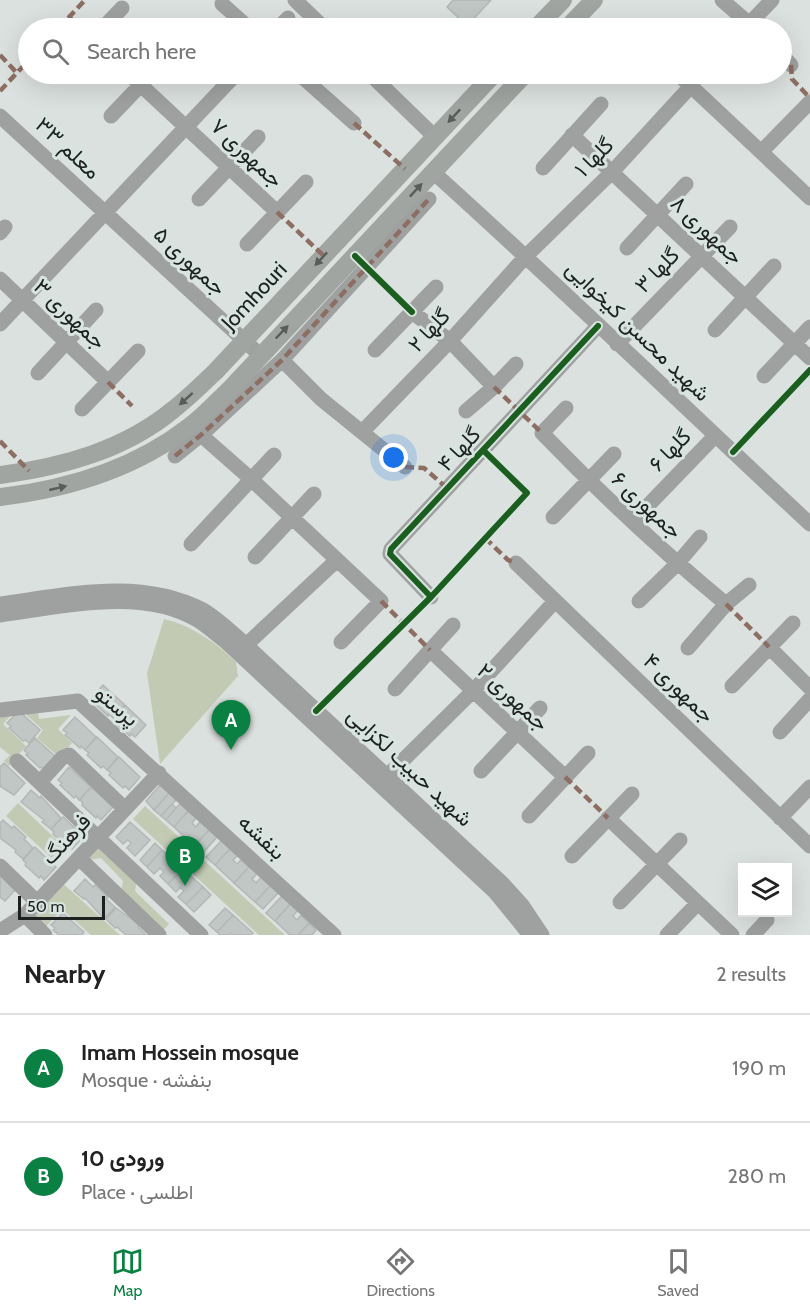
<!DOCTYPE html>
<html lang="en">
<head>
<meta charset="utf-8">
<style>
  body { margin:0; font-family:Cabin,Vazirmatn,sans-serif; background:#f6f6f6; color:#222 }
  .controls { position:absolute; right:18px; bottom:18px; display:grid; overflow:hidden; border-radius:0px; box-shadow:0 6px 24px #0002 }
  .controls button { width:54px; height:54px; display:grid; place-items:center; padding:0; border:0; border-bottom:2px solid #e0e0e0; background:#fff; color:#222; font:30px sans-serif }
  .scale { position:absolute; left:18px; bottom:15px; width:87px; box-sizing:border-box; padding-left:6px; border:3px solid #1d211f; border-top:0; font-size:16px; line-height:21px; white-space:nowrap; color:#1d211f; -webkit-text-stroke:4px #d8e4df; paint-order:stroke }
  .you { position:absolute; left:394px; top:458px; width:21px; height:21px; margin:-15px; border:4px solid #fff; border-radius:50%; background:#1a73e8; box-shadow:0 0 0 9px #1a73e833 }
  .badge { display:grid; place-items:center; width:39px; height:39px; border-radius:50%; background:#0b8043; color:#fff; font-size:20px; font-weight:700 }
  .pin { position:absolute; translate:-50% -50px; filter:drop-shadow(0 2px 3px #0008) }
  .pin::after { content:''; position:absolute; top:32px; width:21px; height:18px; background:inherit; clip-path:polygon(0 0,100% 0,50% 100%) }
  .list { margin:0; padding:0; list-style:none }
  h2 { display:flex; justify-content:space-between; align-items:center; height:78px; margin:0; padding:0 24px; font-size:26px }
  h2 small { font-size:20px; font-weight:400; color:#767676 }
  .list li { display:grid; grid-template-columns:39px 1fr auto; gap:18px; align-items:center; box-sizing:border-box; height:108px; padding:0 24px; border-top:2px solid #e0e0e0 }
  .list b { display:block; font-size:22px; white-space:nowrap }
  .list p { margin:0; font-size:20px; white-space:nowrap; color:#767676 }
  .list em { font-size:20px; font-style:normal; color:#767676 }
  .icon { flex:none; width:33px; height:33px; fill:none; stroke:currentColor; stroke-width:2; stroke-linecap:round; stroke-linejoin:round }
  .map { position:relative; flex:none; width:810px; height:935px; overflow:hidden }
  .search { position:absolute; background:#fff; box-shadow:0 6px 24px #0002; left:18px; right:18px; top:18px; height:66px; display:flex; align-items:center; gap:15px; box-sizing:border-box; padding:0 21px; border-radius:33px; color:#767676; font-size:22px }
  .sheet { height:294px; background:#fff }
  nav { display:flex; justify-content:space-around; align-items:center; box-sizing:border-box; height:84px; border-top:2px solid #e0e0e0; background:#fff; font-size:16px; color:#767676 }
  nav a { display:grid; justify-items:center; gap:3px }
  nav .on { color:#0b8043 }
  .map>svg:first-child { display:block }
  .green { fill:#c3cab4 }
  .building { fill:#c1c7c5; stroke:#b3b8b6; stroke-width:1.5 }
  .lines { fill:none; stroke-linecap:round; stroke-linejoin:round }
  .minor { stroke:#9fa1a0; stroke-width:15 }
  .major { stroke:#a1a5a2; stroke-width:18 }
  .quiet { stroke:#8d6e63; stroke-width:4.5; stroke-dasharray:9 4.5; stroke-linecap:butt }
  .cycleway-casing { stroke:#d8e4df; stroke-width:10 }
  .cycleway { stroke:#1b5e20; stroke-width:6 }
  .oneway { fill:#585c5a }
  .labels { text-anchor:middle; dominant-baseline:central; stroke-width:6; stroke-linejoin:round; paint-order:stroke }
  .street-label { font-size:22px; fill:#1d211f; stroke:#d8e4df }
</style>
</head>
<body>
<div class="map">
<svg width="810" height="935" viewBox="0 0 810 935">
  <rect width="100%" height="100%" fill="#dbe1de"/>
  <path class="green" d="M164 619C193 626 215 642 236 662L238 676 160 764 147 673Z
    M37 707 39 719 71 715 58 729 72 743 59 757 37 738 43 730 20 709Z
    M16 710 3 724 26 746 9 766 4 761 10 755 0 747V718L6 711Z
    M18 803 68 851 57 863 6 816Z
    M145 806 285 935H259L133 819Z
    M99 837 138 875 135 891 169 924 159 935 120 898 123 881 101 858 83 861Z
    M59 880 120 935H91L62 909 42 931 25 915Z"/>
  <path class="building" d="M453 0H491L467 26 447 7Z
    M103 685 125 705 113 718 109 714 108 716 94 703 95 701 92 698Z
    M125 705 146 725 135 737 131 734 130 736 115 723 117 721 113 718Z
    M19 711 40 730 29 743 25 740 23 741 9 728 11 726 7 723Z
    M75 717 96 737 85 750 81 746 80 748 65 735 67 733 63 730Z
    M97 737 118 757 107 770 103 766 101 768 87 755 89 753 85 750Z
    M35 738 57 758 45 770 41 767 40 768 26 755 28 754 24 750Z
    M119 757 140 777 129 790 125 786 123 788 109 775 111 773 107 770Z
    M4 763 25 783 14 795 0 786V767Z
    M69 767 91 787 79 800 76 796 74 798 60 785 62 783 58 780Z
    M161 784 170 792 154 810 146 801Z
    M91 787 113 807 101 820 97 816 96 818 82 805 83 803 80 800Z
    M31 790 40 798 41 796 61 818 51 829 42 822 44 820 21 802Z
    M170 792 178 798 172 804 176 808 180 804 188 811 174 827 154 810Z
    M172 804 176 808 166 820 161 816Z
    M188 811 196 818 192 823 196 827 201 820 210 829 194 846 174 827Z
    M63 817 84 836 72 849 68 846 67 847 53 834 54 832 51 829Z
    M3 820 12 828 14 826 26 837 24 839 33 848 23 859 15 852 16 850 0 838V823Z
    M130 822 150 840 135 856 127 848 131 843 128 840 123 844 116 837Z
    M210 829 218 836 202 854 194 846Z
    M222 840 231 848 215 865 206 857Z
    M155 843 162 850 147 867 140 860Z
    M35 847 56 867 44 880 41 876 39 878 25 865 26 863 23 860Z
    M231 848 239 854 233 860 237 864 241 860 249 867 234 883 215 865Z
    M162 850 183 869 168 884 160 876 164 872 160 868 154 874 147 867Z
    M249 867 257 874 252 879 256 883 262 876 271 885 255 902 234 883Z
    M183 869 203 887 186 904 178 897 184 891 180 887 176 892 168 884Z
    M0 872 15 890 5 901 0 897Z
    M85 879 93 887 95 885 108 897 106 899 115 907 104 919 85 898 84 899 74 891Z
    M271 885 279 892 263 909 255 902Z
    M203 887 211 895 194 912 186 904Z
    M282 896 291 903 275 921 266 913Z
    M291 903 298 910 293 916 297 920 301 915 309 923 298 935H290L275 921Z
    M116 908 140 925 138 927 146 935H126L117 927 115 928 106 919Z
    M225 908 233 915 217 932 209 925Z
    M63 913 84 932 82 935H59L53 930 55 928 51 925Z
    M233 915 253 933 251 935H233L231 933 229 935H220L217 932Z
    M309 923 316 930 312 935H298Z"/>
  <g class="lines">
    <path class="minor" d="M295 0 324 28
      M722 0 754 28
      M222 4 249 28
      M749 24 772 0
      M103 28 122 8
      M278 28 288 18
      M782 55 791 65
      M129 74 277 212
      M299 74 354 123
      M370 74 435 137
      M678 74 810 198
      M0 116 261 356
      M111 116 151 74
      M572 135 810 358
      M761 152 810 102
      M543 168 601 104
      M433 172C561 287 684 407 810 524
      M199 199 258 137
      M0 233 5 227
      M247 244 306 182
      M627 248 686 184
      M0 279 108 382
      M412 312 450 341 494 387
      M0 324 236 74
      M715 330 774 266
      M617 344 730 227
      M375 350 436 287
      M282 360 321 399 405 467
      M38 373 96 310
      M764 376 810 327
      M566 408 542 433C600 493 662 551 726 604
      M82 409 138 351
      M466 411 494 387 516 364
      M362 432 450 341 526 256 612 172 691 86
      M201 435 252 480 381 601 341 642
      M175 456 201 435 282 360 429 199
      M553 517 614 454
      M633 521 715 436
      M191 544 274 455
      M255 557 314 494
      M516 563 810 846
      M431 597 390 554 391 549 598 326
      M639 601 677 564 700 537
      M0 604C67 595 140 577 203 610 218 619 233 633 246 645L503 884 522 905 542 935
      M0 615C62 607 143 586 199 621 208 627 216 634 225 641L495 892 530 935
      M246 645 337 560
      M769 647 810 688
      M688 648 726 604 749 585
      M430 650 565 777
      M732 686 793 623
      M395 689 453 625
      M0 710 78 701 334 935
      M780 732 810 699
      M17 761 201 935
      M481 771 540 708
      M40 782 62 758 69 755 125 809
      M381 782 473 691 555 601
      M529 816 588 753
      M608 818 732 935
      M780 818 810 787
      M572 856 632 794
      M79 858 159 935
      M0 866 37 902
      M620 902 680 840
      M25 915 45 935
      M0 931 25 915 159 773
      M667 935 698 903
      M753 935 767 920"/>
    <path class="major" d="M536 28 563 0
      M567 28 594 0
      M0 475C62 467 125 450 174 409 188 398 201 385 215 372L494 74
      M0 497C68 489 135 469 190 426 205 415 217 401 231 388L525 74"/>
    <path class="quiet" d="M69 17 81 28
      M59 28 85 0
      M0 55 17 73
      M791 65 792 79 810 98
      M0 91 28 61
      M354 123 405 169
      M277 212 324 256
      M108 382 132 406
      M494 387 542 433
      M0 441 29 471
      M175 456 201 435 282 360 429 199
      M405 467 424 468 447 488
      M485 538 508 560 516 563
      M381 601 430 650
      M726 604 769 647
      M565 777 608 818"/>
    <g class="cycleway-casing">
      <path id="cycleway" d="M355 256 412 312
        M733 452 810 370
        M431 597 390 554 391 549 598 326
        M316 711 431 597 527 493 483 450"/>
    </g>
    <use href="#cycleway" class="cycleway"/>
  </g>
  <defs><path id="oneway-solid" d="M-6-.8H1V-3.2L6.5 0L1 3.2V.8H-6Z" transform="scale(1.5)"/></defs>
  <g class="oneway">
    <use href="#oneway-solid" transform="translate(454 116) rotate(133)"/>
    <use href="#oneway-solid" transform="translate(416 190) rotate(-47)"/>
    <use href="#oneway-solid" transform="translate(321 259) rotate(133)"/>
    <use href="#oneway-solid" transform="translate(282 332) rotate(-46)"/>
    <use href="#oneway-solid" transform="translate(186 399) rotate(138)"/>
    <use href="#oneway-solid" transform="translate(58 488) rotate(-13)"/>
  </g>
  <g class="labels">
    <g class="street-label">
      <text transform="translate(68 148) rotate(43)">معلم ۳۳</text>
      <text transform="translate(247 153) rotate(43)">جمهوری ۷</text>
      <text transform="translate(594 157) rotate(-46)">گلها ۱</text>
      <text transform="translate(707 230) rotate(43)">جمهوری ۸</text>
      <text transform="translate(190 261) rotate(43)">جمهوری ۵</text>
      <text transform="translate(657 270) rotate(-46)">گلها ۳</text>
      <text transform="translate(254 296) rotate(-47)">Jomhouri</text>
      <text transform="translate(70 314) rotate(44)">جمهوری ۳</text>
      <text transform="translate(429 330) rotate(-47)">گلها ۲</text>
      <text transform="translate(638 331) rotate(44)">شهید محسن کیخوایی</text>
      <text transform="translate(459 449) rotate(-47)">گلها ۴</text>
      <text transform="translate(670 450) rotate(-46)">گلها ۶</text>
      <text transform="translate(647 505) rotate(43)">جمهوری ۶</text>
      <text transform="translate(679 688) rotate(44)">جمهوری ۴</text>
      <text transform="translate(513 697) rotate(43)">جمهوری ۲</text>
      <text transform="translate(117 706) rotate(40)">پرستو</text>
      <text transform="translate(410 767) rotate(43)">شهید حبیب لکزایی</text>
      <text transform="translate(262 837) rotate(43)">بنفشه</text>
      <text transform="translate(66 839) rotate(-47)">فرهنگ</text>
    </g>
  </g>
</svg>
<div class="controls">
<button><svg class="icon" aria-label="layers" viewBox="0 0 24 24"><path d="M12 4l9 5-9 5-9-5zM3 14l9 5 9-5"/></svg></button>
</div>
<div class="scale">50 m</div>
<div class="you"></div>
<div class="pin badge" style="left:231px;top:750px">A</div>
<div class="pin badge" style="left:185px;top:886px">B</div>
<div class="search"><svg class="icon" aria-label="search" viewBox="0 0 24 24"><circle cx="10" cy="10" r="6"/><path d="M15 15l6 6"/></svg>Search here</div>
</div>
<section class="sheet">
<h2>Nearby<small>2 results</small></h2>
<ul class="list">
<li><span class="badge">A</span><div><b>Imam Hossein mosque</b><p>Mosque · بنفشه</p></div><em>190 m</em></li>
<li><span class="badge">B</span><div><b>ورودی 10</b><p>Place · اطلسی</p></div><em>280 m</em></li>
</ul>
</section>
<nav>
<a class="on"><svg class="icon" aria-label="map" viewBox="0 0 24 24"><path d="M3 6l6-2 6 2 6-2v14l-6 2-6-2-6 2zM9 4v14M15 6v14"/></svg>Map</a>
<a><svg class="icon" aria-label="directions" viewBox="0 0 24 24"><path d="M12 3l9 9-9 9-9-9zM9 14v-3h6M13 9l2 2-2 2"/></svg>Directions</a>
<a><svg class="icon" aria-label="saved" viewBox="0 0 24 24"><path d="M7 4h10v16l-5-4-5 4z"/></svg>Saved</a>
</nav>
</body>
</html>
